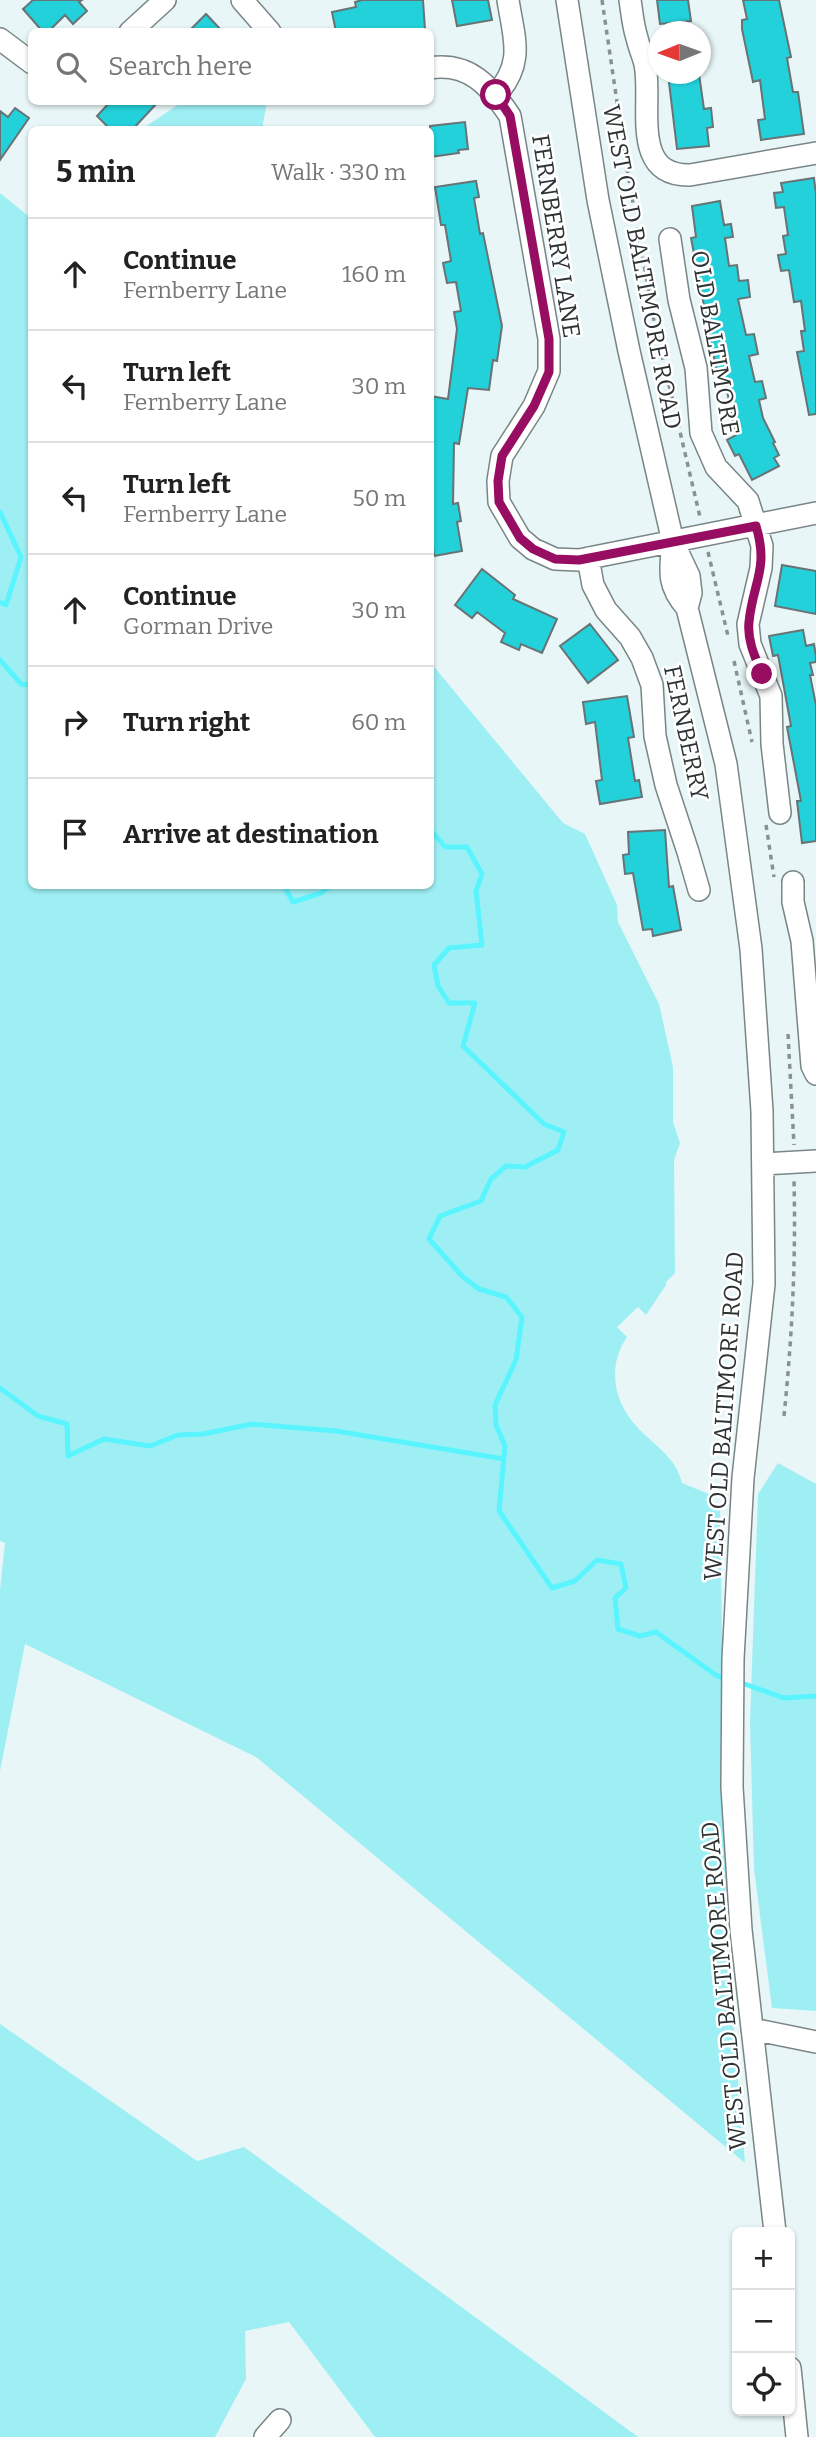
<!DOCTYPE html>
<html lang="en">
<head>
<meta charset="utf-8">
<style>
  body { margin:0; font-family:Bitter,serif; background:#f6f6f6; color:#222 }
  .controls { position:absolute; right:21px; bottom:21px; display:grid; overflow:hidden; border-radius:10px; box-shadow:0 2px 5px #0004 }
  .controls button { width:63px; height:63px; display:grid; place-items:center; padding:0; border:0; border-bottom:2px solid #e0e0e0; background:#fff; color:#222; font:35px sans-serif }
  .compass { position:absolute; left:648px; top:21px; width:63px; height:63px; border-radius:50%; background:#fff; box-shadow:0 2px 5px #0004; rotate:269deg }
  .stop { position:absolute; width:21px; height:21px; margin:-16px; border:5px solid #970d61; border-radius:50%; background:#fff }
  .stop.end { background:#970d61; border-color:#fff; box-shadow:0 2px 7px #0008 }
  .list { margin:0; padding:0; list-style:none }
  h2 { display:flex; justify-content:space-between; align-items:center; height:91px; margin:0; padding:0 28px; font-size:30px }
  h2 small { font-size:23px; font-weight:400; color:#767676 }
  .list li { display:grid; grid-template-columns:46px 1fr auto; gap:21px; align-items:center; box-sizing:border-box; height:112px; padding:0 28px; border-top:2px solid #e0e0e0 }
  .list b { display:block; font-size:26px; white-space:nowrap }
  .list p { margin:0; font-size:23px; white-space:nowrap; color:#767676 }
  .list em { font-size:23px; font-style:normal; color:#767676 }
  .icon { flex:none; width:38px; height:38px; fill:none; stroke:currentColor; stroke-width:2; stroke-linecap:round; stroke-linejoin:round }
  .map { position:relative; flex:none; width:816px; height:2437px; overflow:hidden }
  .search { position:absolute; background:#fff; box-shadow:0 2px 5px #0004; left:28px; top:28px; width:406px; height:77px; display:flex; align-items:center; gap:18px; box-sizing:border-box; padding:0 24px; border-radius:10px; color:#767676; font-size:26px }
  .panel { position:absolute; background:#fff; box-shadow:0 2px 5px #0004; left:28px; top:126px; width:406px; height:763px; border-radius:10px }
  .map>svg:first-child { display:block }
  .green { fill:#9eeff4 }
  .lines { fill:none; stroke-linecap:round; stroke-linejoin:round }
  .stream { stroke:#5af4fe; stroke-width:5 }
  .building { fill:#23d1db; stroke:#677374; stroke-width:2 }
  .minor-casing { stroke:#798586; stroke-width:24 }
  .path { stroke:#889293; stroke-width:3.5; stroke-dasharray:5 5; stroke-linecap:butt }
  .minor { stroke:#fff; stroke-width:21 }
  .route { stroke:#970d61; stroke-width:9 }
  .labels { text-anchor:middle; dominant-baseline:central; stroke-width:5; stroke-linejoin:round; paint-order:stroke }
  .street-label { font-size:24px; fill:#2d3333; stroke:#fff }
</style>
</head>
<body>
<div class="map">
<svg width="816" height="2437" viewBox="0 0 816 2437">
  <rect width="100%" height="100%" fill="#e8f6f7"/>
  <path class="green" d="M182 102H267L262 129H142Z
    M0 193 32 219V886H430L431 663 563 823 585 834 617 905 618 922 659 1004 673 1067V1122L680 1143 674 1160 675 1273 666 1282V1285L646 1315 638 1307 617 1327 627 1337C607 1366 613 1402 638 1428 655 1446 676 1457 682 1483L711 1495V1507L720 1506 727 1949 745 2163 256 1757 25 1644 0 1771V1590L5 1543 0 1541Z
    M778 1463 816 1484V2011L772 2008 754 1869 750 1722 758 1494Z
    M0 2024 197 2161 244 2147 638 2437H375L289 2322 245 2331 246 2379 215 2437H0Z"/>
  <g class="lines">
    <path class="stream" d="M0 512 21 557 6 605 0 602
      M0 660 21 684 32 685
      M430 829 445 847H467L482 874 476 891 482 945 449 948 434 965 438 986 449 1003H475L463 1046 544 1124 564 1132 558 1150 525 1167 506 1166 491 1179 481 1201 440 1216 429 1239 462 1276 479 1289 506 1297 522 1317 516 1360 495 1405 496 1425 505 1446 499 1511 552 1588 575 1581 597 1560 621 1564 626 1588 615 1598 618 1629 640 1636 656 1632 717 1676 729 1679
      M284 886 293 902 321 893 330 886
      M0 1388 38 1416 67 1424 68 1456 104 1439 150 1446 178 1435 203 1434 252 1424 336 1431 504 1459
      M739 1682 784 1698 816 1696"/>
  </g>
  <path class="building" d="M33 0H82L79 2 87 11 73 24 65 15 48 32H43L23 9Z
    M362 0H423L425 30 336 32 332 12 356 7 355 2Z
    M452 0H488L492 20 457 26Z
    M657 0H688L691 21 660 24Z
    M743 0H779L791 57 787 58 793 92H798L804 134 761 140 758 120 765 119 760 80 753 82 742 29V20L747 19Z
    M206 14 223 32H188Z
    M668 74H699L704 109 711 108 713 127 707 128 709 146 677 149Z
    M110 102H158L132 130H111L97 116Z
    M15 108 29 118 0 160V111L8 117Z
    M465 122 468 149 458 150 459 153 430 157V126Z
    M814 178 816 194V414L809 415 797 352 804 351 801 331H805L801 301 794 302 789 270 781 271 778 255 786 254 783 236 788 235 784 207 776 208 774 193 783 192 781 183Z
    M476 181 479 197 474 198 480 234 483 233 502 326 497 361 493 360 489 390 468 388 459 444 454 443 453 504 458 503 461 521 457 522 462 551 434 556 433 548H430V396L448 399 457 329 454 312 461 311 456 282 447 283 443 263 451 261 445 225H441L435 187Z
    M720 201 724 225 731 224 733 237 725 238 729 266 737 265 739 281 748 280 750 297 738 299 746 335 754 334 758 354 749 356 755 382 762 381 766 398 759 400 763 418 775 442 773 443 779 455 774 458 779 466 752 480 739 454 735 456 727 440 736 435 727 391 722 392 715 363 691 238 696 237 692 206Z
    M782 565 816 571V614L775 606Z
    M482 569 515 595 513 599 557 619 542 653 521 644 519 650 501 642 505 633 477 612 472 618 455 605Z
    M590 624 618 660 588 683 560 646Z
    M803 630 806 646 814 644 816 656V662L810 663 813 675H810L816 705V841L802 843 797 801H801L787 727 791 726 778 655 773 656 769 636Z
    M627 696 634 737 628 738 635 781 639 780 642 797 600 804 596 781 602 780 595 722 586 724 583 702Z
    M665 830 669 887 673 886 681 930 653 936 652 929 643 930 633 873 625 874 623 855 629 854 628 832Z"/>
  <g class="lines">
    <g class="minor-casing">
      <path id="minor" d="M242 0 270 32
        M567 0 598 200 629 351 673 542 689 576 691 593 687 608
        M630 0C632 13 633 26 637 38 639 47 643 56 645 64 653 103 629 176 690 175L816 153
        M130 32 165 0
        M0 39 32 63
        M430 68C469 62 490 86 510 116L549 339V371L534 406 502 456 498 481 499 502 520 538 533 549 555 559 579 560 816 513
        M496 95C525 62 514 39 508 0
        M670 239 679 300 696 368 701 433 716 467 748 501 762 546 761 568 748 624 750 644 771 696 772 744 780 813
        M673 542C670 571 667 585 687 608L726 764 751 949 762 1111 764 1284 743 1478 733 1659 732 1787 741 1930 775 2232
        M588 558 593 585 606 610 630 637 642 658 652 685 655 736 666 785 688 852 699 890
        M793 882V902L802 941 812 1066 816 1074
        M763 1164 816 1161
        M752 2029 816 2042
        M790 2368 797 2437
        M265 2437 280 2420"/>
    </g>
    <path class="path" d="M602 0 626 163 654 321 700 517
      M708 552 728 636
      M734 661 752 742
      M766 825 774 877
      M788 1034 794 1145
      M784 1416C792 1338 796 1260 794 1181"/>
    <use href="#minor" class="minor"/>
  </g>
  <g class="lines">
    <path class="route" d="M496 95 510 116 549 339V372L534 406 502 456 498 481 499 502 520 538 533 549 555 559 579 560 756 526C769 569 753 582 749 622 747 640 755 657 762 674"/>
  </g>
  <g class="labels">
    <g class="street-label">
      <text transform="translate(556 236) rotate(81)">FERNBERRY LANE</text>
      <text transform="translate(642 267) rotate(79)">WEST OLD BALTIMORE ROAD</text>
      <text transform="translate(715 343) rotate(80)">OLD BALTIMORE</text>
      <text transform="translate(686 733) rotate(78)">FERNBERRY</text>
      <text transform="translate(724 1416) rotate(-86)">WEST OLD BALTIMORE ROAD</text>
      <text transform="translate(724 1986) rotate(-95)">WEST OLD BALTIMORE ROAD</text>
    </g>
  </g>
</svg>
<div class="controls">
<button>+</button>
<button>−</button>
<button><svg class="icon" aria-label="locate" viewBox="0 0 24 24"><circle cx="12" cy="12" r="6"/><path d="M12 2v4M12 18v4M2 12h4M18 12h4"/></svg></button>
</div>
<svg class="compass" viewBox="-18 -18 36 36"><path d="M0-13l5 13h-10z" fill="#e53935"/><path d="M0 13l5-13h-10z" fill="#767676"/></svg>
<div class="stop" style="left:496px;top:95px"></div>
<div class="stop end" style="left:762px;top:674px"></div>
<div class="search"><svg class="icon" aria-label="search" viewBox="0 0 24 24"><circle cx="10" cy="10" r="6"/><path d="M15 15l6 6"/></svg>Search here</div>
<section class="panel">
<h2>5 min<small>Walk · 330 m</small></h2>
<ul class="list">
<li><svg class="icon" aria-label="ahead" viewBox="0 0 24 24"><path d="M12 20V5M6 11l6-6 6 6"/></svg><div><b>Continue</b><p>Fernberry Lane</p></div><em>160 m</em></li>
<li><svg class="icon" aria-label="left" viewBox="0 0 24 24"><path d="M17 20v-9H6M10 6l-5 5 5 5"/></svg><div><b>Turn left</b><p>Fernberry Lane</p></div><em>30 m</em></li>
<li><svg class="icon" aria-label="left" viewBox="0 0 24 24"><path d="M17 20v-9H6M10 6l-5 5 5 5"/></svg><div><b>Turn left</b><p>Fernberry Lane</p></div><em>50 m</em></li>
<li><svg class="icon" aria-label="ahead" viewBox="0 0 24 24"><path d="M12 20V5M6 11l6-6 6 6"/></svg><div><b>Continue</b><p>Gorman Drive</p></div><em>30 m</em></li>
<li><svg class="icon" aria-label="right" viewBox="0 0 24 24"><path d="M7 20v-9h11M14 6l5 5-5 5"/></svg><div><b>Turn right</b></div><em>60 m</em></li>
<li><svg class="icon" aria-label="arrive" viewBox="0 0 24 24"><path d="M6 21V4h12l-3 4 3 4H6"/></svg><div><b>Arrive at destination</b></div></li>
</ul>
</section>
</div>
</body>
</html>
